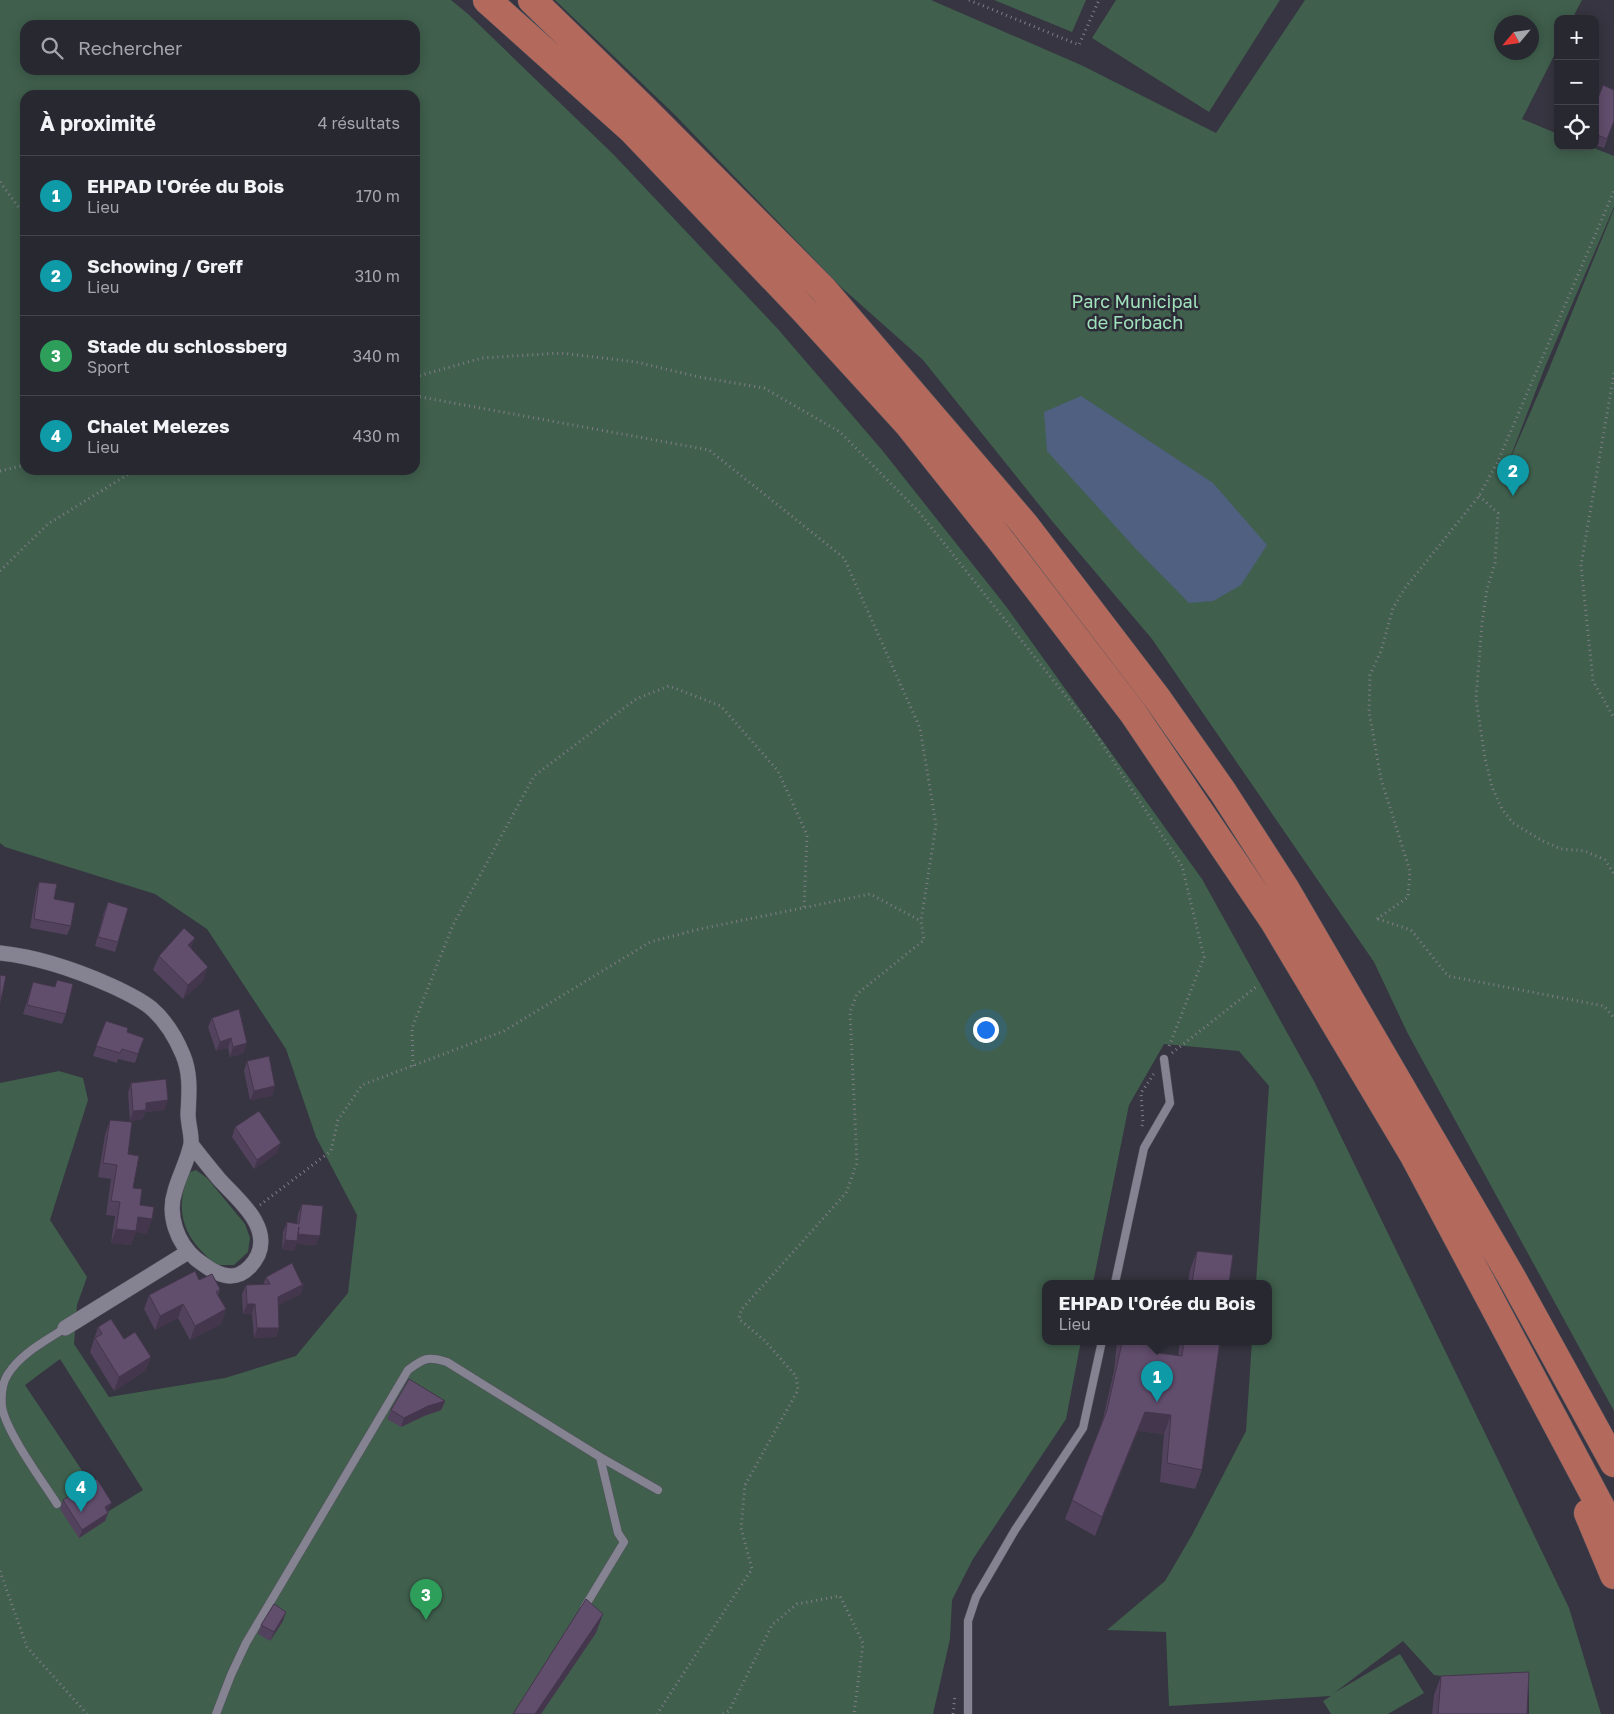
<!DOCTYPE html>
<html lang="fr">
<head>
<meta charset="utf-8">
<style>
  body { margin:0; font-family:"Golos Text",sans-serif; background:#34343d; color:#f1f3f6 }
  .controls { position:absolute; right:15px; top:15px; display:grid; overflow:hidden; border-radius:10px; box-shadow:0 2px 12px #0003 }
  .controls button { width:45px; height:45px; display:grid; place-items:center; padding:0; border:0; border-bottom:1px solid #44444d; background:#282831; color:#f1f3f6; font:25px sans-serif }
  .compass { position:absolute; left:1494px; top:15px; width:45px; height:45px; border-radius:50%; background:#282831; box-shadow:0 2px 12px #0003; rotate:241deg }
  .you { position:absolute; left:985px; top:1029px; width:18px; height:18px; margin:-12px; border:4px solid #fff; border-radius:50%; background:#1a73e8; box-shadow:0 0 0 8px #1a73e833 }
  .badge { display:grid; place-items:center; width:32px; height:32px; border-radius:50%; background:#db2777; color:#fff; font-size:16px; font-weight:700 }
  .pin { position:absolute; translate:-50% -41px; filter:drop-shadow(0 1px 2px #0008) }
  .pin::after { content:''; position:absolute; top:26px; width:18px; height:15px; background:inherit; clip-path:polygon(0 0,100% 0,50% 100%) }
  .popup { position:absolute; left:1042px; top:1280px; width:230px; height:65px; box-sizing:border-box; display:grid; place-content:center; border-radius:10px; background:#282831; filter:drop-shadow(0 1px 4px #0005); font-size:16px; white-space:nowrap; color:#a5a6ab }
  .popup b { font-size:19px; color:#f1f3f6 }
  .popup::after { content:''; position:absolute; left:50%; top:100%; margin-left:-10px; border:10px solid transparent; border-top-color:#282831 }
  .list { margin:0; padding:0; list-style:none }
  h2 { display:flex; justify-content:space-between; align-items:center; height:65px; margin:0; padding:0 20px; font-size:21px }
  h2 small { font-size:16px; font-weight:400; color:#a5a6ab }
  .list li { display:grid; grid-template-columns:32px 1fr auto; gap:15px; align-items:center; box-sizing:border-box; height:80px; padding:0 20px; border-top:1px solid #44444d }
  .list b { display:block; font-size:19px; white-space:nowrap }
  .list p { margin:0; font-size:16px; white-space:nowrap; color:#a5a6ab }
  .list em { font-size:16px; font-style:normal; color:#a5a6ab }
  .icon { flex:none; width:28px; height:28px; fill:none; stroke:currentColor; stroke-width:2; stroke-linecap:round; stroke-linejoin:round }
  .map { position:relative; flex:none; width:1614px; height:1714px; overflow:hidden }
  .search { position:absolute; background:#282831; box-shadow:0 2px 12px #0003; left:20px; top:20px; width:400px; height:55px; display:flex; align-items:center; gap:12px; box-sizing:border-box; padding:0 18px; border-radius:15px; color:#a5a6ab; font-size:19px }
  .panel { position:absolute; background:#282831; box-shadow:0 2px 12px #0003; left:20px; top:90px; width:400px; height:385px; border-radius:15px }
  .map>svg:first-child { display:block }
  .green { fill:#405f4d; fill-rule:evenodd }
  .water { fill:#4f6080 }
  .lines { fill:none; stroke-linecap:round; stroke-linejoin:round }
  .service-casing { stroke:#54535d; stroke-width:9 }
  .minor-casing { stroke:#54535d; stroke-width:16 }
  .motorway-casing { stroke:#54535d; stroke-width:29 }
  .path { stroke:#7f7e88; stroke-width:3; stroke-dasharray:1 4; stroke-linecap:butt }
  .service { stroke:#858392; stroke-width:8 }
  .minor { stroke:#858392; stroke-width:15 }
  .motorway { stroke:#b3695b; stroke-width:28 }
  .wall { fill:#53425d }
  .shaded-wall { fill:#44364c }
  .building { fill:#614d6c; stroke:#44364c }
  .labels { text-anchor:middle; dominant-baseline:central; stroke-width:5; stroke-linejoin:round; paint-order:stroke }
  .park-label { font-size:18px; fill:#a0e2bb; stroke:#2c2b37 }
</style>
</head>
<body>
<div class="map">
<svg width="1614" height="1714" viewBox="0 0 1614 1714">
  <rect width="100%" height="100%" fill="#363541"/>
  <path class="green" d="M0 0H451L468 14 614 155 777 328 882 450 1005 605 1202 879 1315 1083 1501 1466 1569 1608 1601 1714H1529V1687L1434 1675 1403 1641 1334 1693 1400 1654 1424 1693 1388 1714H1331L1323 1701 1331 1696 1169 1706 1166 1632 1107 1630 1165 1581 1192 1535 1246 1431 1252 1341H1268V1283H1256L1269 1086 1239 1051 1164 1044 1129 1105 1093 1283H1046V1341H1081L1066 1419 973 1559 952 1600 950 1639 933 1714H0V1083L59 1071 83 1078 88 1100 50 1220 87 1277 77 1305 74 1344 109 1397 225 1378 296 1356 348 1293 357 1215 316 1137 286 1049 207 929 155 894 5 847 0 843ZM25 25H415V70H25ZM25 95H415V470H25ZM60 1359 143 1490 109 1511 25 1385Z
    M555 0H931L1081 65 1216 133 1305 0H1582L1572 19H1558V48L1522 119 1558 134V146H1589L1614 156V207L1545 367 1505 471 1549 369 1614 209V1411L1407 1032 1374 962 1152 639 1052 521 923 360 841 287 674 114ZM1502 22H1532V52H1502Z
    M994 0H1086L1072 32Z
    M1116 0H1280L1209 112 1092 38Z
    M196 1170 207 1178 245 1224 250 1238 248 1252 234 1265H216C184 1237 174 1216 188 1173Z"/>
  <path class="water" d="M1081 396 1213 483 1267 545 1241 585 1213 601 1189 603 1135 548 1047 451 1044 412Z"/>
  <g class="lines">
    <g class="service-casing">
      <path id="service" d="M1115 1283 1144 1148 1170 1103 1164 1059
        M57 1504C43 1482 6 1432 2 1407 1 1396 2 1383 8 1374 21 1353 46 1341 65 1328
        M584 1608 624 1542 618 1533 600 1457
        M216 1714 231 1675 246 1643 408 1370C424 1358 428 1356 447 1362L600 1457 658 1490
        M968 1714V1621L976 1597 1015 1530 1083 1428 1102 1341"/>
    </g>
    <g class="minor-casing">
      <path id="minor" d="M0 953C39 957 76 970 112 986 125 992 140 999 151 1008 165 1020 176 1038 183 1055 191 1074 189 1094 188 1114 188 1124 192 1135 191 1144 188 1160 179 1176 175 1191 167 1215 177 1243 196 1259 208 1268 224 1281 240 1274 248 1270 254 1263 258 1255 271 1225 237 1199 219 1179 210 1168 200 1156 191 1144
        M65 1328 188 1252"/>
    </g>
    <g class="motorway-casing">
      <path id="motorway" d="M487 0 632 130 803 309 908 424 1002 542 1133 713 1275 923 1413 1154 1614 1532
        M532 0 645 110 823 289 1025 525 1157 698 1223 792 1285 888 1511 1276 1614 1463
        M1588 1513 1614 1575"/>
    </g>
    <path class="path" d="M969 0 1079 45 1099 0
      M0 182 25 216
      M1614 373 1581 565 1593 681 1614 718
      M415 377 482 358 561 353 636 362 699 377 764 388 840 432 919 512 1093 730 1182 866 1204 957 1168 1049
      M415 396 709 450 844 558 920 728 936 825 921 921 924 940 857 994 850 1012 857 1163 846 1193 741 1310 739 1319 764 1340 796 1376 798 1390 745 1485 741 1528 752 1569 657 1714
      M0 471 25 465
      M1479 496 1498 513 1495 563 1487 589 1482 623 1476 699 1485 758 1492 787 1502 809 1513 823 1541 840 1561 849 1585 851 1605 860 1614 874
      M0 571 48 524 135 470
      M1377 919 1408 897 1410 871 1381 779 1369 711 1370 675 1381 651 1393 608 1405 588 1479 496 1498 461 1614 191
      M1378 919 1411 930 1448 976 1604 1006 1614 1018
      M1172 1053 1256 987
      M413 1066 412 1028 453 925 534 776 636 699 669 686 721 706 778 771 807 835 804 908
      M1142 1126 1143 1123 1141 1093 1155 1072
      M260 1205 331 1151 338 1120 362 1085 504 1031 650 942 700 929 870 894 921 921
      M0 1571 27 1647 87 1714
      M723 1714 729 1711 772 1625 797 1604 840 1596 863 1643 854 1714
      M953 1714 955 1695"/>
    <use href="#service" class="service"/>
    <use href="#minor" class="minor"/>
    <use href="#motorway" class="motorway"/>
  </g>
  <path class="wall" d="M1595 106 1614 122 1604 148 1595 145Z
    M39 882 54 899 71 926 67 935 30 928 36 891Z
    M108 902 118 942 115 952 95 946 104 912Z
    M191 949 203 981 183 999 153 970 159 956Z
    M33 982 66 1014 62 1024 23 1014Z
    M212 1018 244 1053 230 1057 228 1048 216 1051 208 1027Z
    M106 1021 127 1032 144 1038 135 1063 118 1059 117 1063 93 1056Z
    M247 1061 275 1086 272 1096 250 1100 244 1071Z
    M131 1083 165 1110 145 1112 143 1119 130 1121 128 1093Z
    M110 1120 128 1154 133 1188 140 1205 147 1234 136 1232 131 1245 111 1243 115 1216 106 1215 111 1179 98 1177 105 1135Z
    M235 1127 277 1153 254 1169 232 1137Z
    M302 1204 316 1245 296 1244 294 1251 282 1249 283 1232 287 1222 297 1223 298 1214Z
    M1197 1251 1229 1283H1188L1190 1270Z
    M266 1277 301 1294 278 1305 279 1328 276 1337 254 1338 252 1314H243L242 1294 246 1285H263Z
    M199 1280 220 1289 218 1295 226 1309 221 1324 190 1340 178 1318 155 1330 144 1309 149 1295Z
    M98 1327 124 1339 151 1357 145 1371 114 1391 90 1352Z
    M1117 1341H1159L1158 1353 1178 1356 1180 1341H1220L1202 1470 1195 1489 1160 1482 1164 1434 1138 1431 1095 1536 1065 1519 1101 1427 1114 1371Z
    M445 1401 441 1410 424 1416 401 1427 387 1419 391 1410Z
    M63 1500 109 1511 105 1521 79 1538 60 1509Z
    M283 1621 270 1641 258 1634 261 1625Z
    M1441 1676 1527 1714H1432L1434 1695Z"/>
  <path class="shaded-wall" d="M195 938 190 952 188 945Z
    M208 967 203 981 183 999 188 985Z
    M231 1038 228 1048 216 1051 220 1042Z
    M247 1043 244 1053 230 1057 233 1047Z
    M275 1086 272 1096 250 1100 254 1091Z
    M168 1100 165 1110 145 1112 143 1119 130 1121 133 1111 146 1103Z
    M281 1143 277 1153 254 1169 257 1160Z
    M138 1217 152 1219 147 1234 136 1232 131 1245 111 1243 116 1229Z
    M298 1234 320 1236 316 1245 296 1244 294 1251 282 1249 285 1240Z
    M304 1284 301 1294 275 1307 278 1297Z
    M183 1304 178 1318 155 1330 160 1316Z
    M247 1304H255L252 1314H243Z
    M226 1309 221 1324 190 1340 195 1326Z
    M257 1328H279L276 1337 254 1338Z
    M151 1357 145 1371 114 1391 119 1377Z
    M445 1401 441 1410 424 1416 401 1427 404 1418 428 1406Z
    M1145 1412 1171 1415 1164 1434 1138 1431 1095 1536 1102 1517Z
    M112 1503 109 1511 102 1516 105 1507Z
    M108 1513 105 1521 79 1538 82 1530Z
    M286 1612 283 1621 270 1641 274 1632Z
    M603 1614 596 1633 541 1714H535Z"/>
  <path class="building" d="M1603 85 1614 90V121L1607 139 1595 134V106Z
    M39 882 57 884 54 899 75 903 71 926 34 919Z
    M108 902 128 908 118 942 98 937Z
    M184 928 195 938 188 945 208 967 188 985 159 956Z
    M0 975 6 976 0 1004Z
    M57 980 73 984 66 1014 27 1005 33 982 55 987Z
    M239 1009 247 1043 233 1047 231 1038 220 1042 212 1018Z
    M106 1021 128 1028 127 1032 144 1038 138 1054 122 1049 120 1053 96 1046Z
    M269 1056 275 1086 254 1091 247 1061Z
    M166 1079 168 1100 146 1103V1110L133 1111 131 1083Z
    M259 1111 281 1143 257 1160 235 1127Z
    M110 1120 132 1122 128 1154 139 1156 133 1188 142 1189 140 1205 154 1207 152 1219 138 1217 136 1231 116 1229 120 1202 111 1201 117 1165 103 1163Z
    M302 1204 323 1206 320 1236 298 1234 299 1227 297 1241 285 1240 287 1222 299 1224Z
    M1197 1251 1233 1255 1229 1283H1192Z
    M292 1263 302 1284H304L278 1297 279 1328H257L255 1304H247L246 1285 270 1284 266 1277Z
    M195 1271 199 1280 212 1274 220 1289 216 1292 226 1309 195 1326 183 1304 160 1316 149 1295Z
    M111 1319 124 1339 135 1332 151 1357 119 1377 95 1338 102 1334 98 1327Z
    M1122 1341H1159L1158 1353 1182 1356 1184 1341H1220L1202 1470 1167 1463 1171 1415 1145 1412 1102 1517 1072 1500 1107 1410 1120 1352Z
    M409 1379 445 1401 428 1406 404 1418 391 1410Z
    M97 1479 112 1503 105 1507 108 1513 82 1530 63 1500Z
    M586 1599 603 1614 535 1714H513Z
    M274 1604 286 1612 274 1632 261 1625Z
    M1529 1672 1527 1714H1438L1441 1676Z"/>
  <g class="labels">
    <g class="park-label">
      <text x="1135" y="301">Parc Municipal<tspan x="1135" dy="21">de Forbach</tspan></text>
    </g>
  </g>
</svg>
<div class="controls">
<button>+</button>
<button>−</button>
<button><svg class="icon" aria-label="locate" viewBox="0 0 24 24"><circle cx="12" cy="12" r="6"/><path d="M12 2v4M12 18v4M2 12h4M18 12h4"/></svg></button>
</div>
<svg class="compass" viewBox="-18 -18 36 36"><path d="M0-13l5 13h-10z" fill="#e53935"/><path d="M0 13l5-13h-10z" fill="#a5a6ab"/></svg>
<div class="you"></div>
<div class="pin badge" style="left:1157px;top:1402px;background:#0f9aa8">1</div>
<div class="popup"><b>EHPAD l'Orée du Bois</b>Lieu</div>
<div class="pin badge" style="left:1513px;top:496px;background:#0f9aa8">2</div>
<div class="pin badge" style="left:426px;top:1620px;background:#2e9e5b">3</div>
<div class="pin badge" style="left:81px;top:1512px;background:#0f9aa8">4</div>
<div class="search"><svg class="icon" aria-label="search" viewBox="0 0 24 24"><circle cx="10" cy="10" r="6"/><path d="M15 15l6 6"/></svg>Rechercher</div>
<section class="panel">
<h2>À proximité<small>4 résultats</small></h2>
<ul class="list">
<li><span class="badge" style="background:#0f9aa8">1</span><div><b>EHPAD l'Orée du Bois</b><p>Lieu</p></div><em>170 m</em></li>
<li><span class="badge" style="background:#0f9aa8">2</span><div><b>Schowing / Greff</b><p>Lieu</p></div><em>310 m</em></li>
<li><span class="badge" style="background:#2e9e5b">3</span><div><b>Stade du schlossberg</b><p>Sport</p></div><em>340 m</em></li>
<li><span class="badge" style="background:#0f9aa8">4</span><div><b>Chalet Melezes</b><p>Lieu</p></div><em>430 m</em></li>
</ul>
</section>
</div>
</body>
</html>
